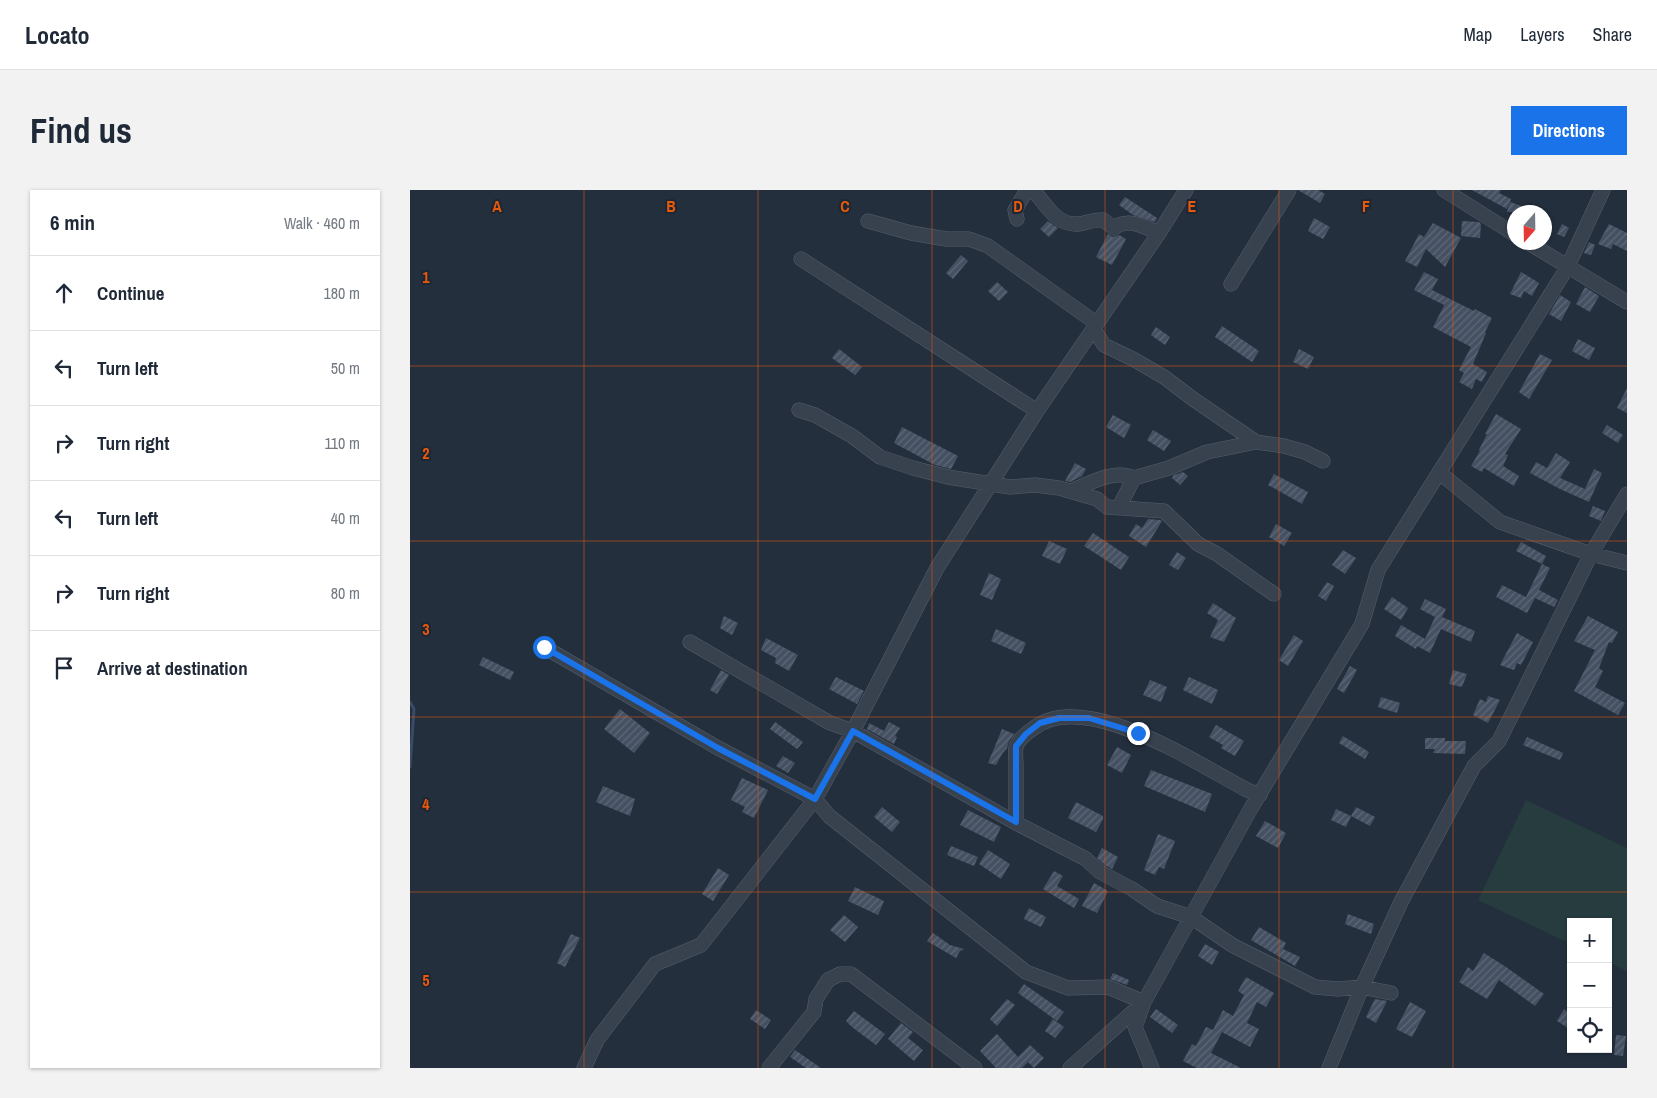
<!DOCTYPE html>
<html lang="en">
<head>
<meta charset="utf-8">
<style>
  body { margin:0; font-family:"Archivo Narrow",sans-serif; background:#f2f2f3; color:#1f2937 }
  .controls { position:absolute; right:15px; bottom:15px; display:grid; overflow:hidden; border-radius:0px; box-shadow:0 1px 4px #0004 }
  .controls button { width:45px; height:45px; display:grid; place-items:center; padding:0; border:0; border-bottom:1px solid #e0e1e3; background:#fff; color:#1f2937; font:25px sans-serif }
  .compass { position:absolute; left:1097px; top:15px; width:45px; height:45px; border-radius:50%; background:#fff; box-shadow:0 1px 4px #0004; rotate:200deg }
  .stop { position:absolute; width:15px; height:15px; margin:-11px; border:4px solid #1a73e8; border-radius:50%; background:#fff }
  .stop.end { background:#1a73e8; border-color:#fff; box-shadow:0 1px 5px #0008 }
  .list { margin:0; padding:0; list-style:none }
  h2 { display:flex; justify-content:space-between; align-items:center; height:65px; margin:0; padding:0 20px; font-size:21px }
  h2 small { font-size:16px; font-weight:400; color:#747a83 }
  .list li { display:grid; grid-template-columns:32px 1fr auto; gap:15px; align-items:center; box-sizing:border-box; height:75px; padding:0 20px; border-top:1px solid #e0e1e3 }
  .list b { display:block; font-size:19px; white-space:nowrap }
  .list em { font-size:16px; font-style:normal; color:#747a83 }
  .icon { flex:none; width:28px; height:28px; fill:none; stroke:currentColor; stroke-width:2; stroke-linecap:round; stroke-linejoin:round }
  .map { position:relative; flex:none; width:1217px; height:878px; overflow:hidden; border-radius:0px }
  header { display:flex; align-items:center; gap:30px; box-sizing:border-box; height:70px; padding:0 25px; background:#fff; border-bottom:1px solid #e0e1e3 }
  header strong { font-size:24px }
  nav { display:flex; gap:28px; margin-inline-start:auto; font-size:18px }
  .intro { display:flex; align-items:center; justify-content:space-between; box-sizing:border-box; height:120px; padding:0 30px }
  h1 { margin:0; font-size:35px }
  .button { padding:12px 22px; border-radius:0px; background:#1a73e8; color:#fff; font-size:18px; font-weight:700 }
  main { display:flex; gap:30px; padding:0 30px }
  aside { flex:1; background:#fff; border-radius:0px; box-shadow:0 1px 4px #0004 }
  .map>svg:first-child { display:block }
  .pitch { fill:#263c3f }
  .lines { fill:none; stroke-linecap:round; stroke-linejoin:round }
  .stream { stroke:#394c67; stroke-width:3 }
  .building { fill:url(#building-hatch) }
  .minor-casing { stroke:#565f6c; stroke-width:15 }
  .minor { stroke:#38414e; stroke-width:14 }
  .route { stroke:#1a73e8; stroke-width:6 }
  .grid { fill:none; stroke:#e8590c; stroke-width:1; stroke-opacity:0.55 }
  .grid-label { font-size:16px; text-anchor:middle; font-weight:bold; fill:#e8590c; stroke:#1d2633; stroke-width:4; stroke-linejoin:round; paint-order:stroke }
</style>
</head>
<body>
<header>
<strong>Locato</strong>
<nav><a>Map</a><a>Layers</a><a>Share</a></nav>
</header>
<div class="intro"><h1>Find us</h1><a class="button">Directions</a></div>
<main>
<aside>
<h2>6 min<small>Walk · 460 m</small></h2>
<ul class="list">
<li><svg class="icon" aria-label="ahead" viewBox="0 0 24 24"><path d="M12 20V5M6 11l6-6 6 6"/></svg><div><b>Continue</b></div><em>180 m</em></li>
<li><svg class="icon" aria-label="left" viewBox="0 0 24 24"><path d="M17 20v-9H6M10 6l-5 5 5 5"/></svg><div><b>Turn left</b></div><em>50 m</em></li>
<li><svg class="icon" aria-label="right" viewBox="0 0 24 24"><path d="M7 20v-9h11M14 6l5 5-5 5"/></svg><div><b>Turn right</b></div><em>110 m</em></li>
<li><svg class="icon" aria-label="left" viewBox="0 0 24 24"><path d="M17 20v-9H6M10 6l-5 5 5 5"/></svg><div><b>Turn left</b></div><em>40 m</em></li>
<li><svg class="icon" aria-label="right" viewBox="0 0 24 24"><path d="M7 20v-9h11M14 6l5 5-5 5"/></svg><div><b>Turn right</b></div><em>80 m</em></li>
<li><svg class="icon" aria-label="arrive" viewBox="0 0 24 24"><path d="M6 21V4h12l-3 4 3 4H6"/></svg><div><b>Arrive at destination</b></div></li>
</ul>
</aside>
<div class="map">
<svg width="1217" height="878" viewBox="0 0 1217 878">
  <defs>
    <pattern id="building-hatch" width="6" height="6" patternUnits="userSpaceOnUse" patternTransform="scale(1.25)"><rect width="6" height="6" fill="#455162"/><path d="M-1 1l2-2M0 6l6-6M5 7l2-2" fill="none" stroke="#5d6877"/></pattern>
  </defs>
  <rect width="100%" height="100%" fill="#242f3e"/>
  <path class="pitch" d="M1116 610 1217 658V781L1198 772V732H1161V754L1068 710Z"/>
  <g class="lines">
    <path class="stream" d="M0 512 4 519 0 577"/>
  </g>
  <path class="building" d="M888 0H908L915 4 910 13Z
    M1062 0H1091L1089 3 1101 9 1097 19Z
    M715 7 747 28 745 32 723 25 709 15Z
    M1100 12 1126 21V22H1097Z
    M904 28 920 37 913 49 898 41Z
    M638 31 648 38 639 47 630 39Z
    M1052 31 1069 32 1071 34 1070 48 1051 46Z
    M1023 33 1051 48 1035 77 1016 59 1007 77 995 71 1009 44 1014 47Z
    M1152 34 1159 38 1154 47 1147 44Z
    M1199 34 1217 43V61L1203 54 1201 59 1188 54Z
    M698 44 703 47 709 45 716 49 702 75 686 67Z
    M1179 52 1185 55 1181 65 1174 63Z
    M551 65 558 71 543 89 536 83Z
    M1014 82 1028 89 1022 100 1038 108 1034 115 1004 100Z
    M1111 82 1129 93 1122 106 1114 101 1111 108 1100 104Z
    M587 92 598 102 589 111 578 101Z
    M1175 97 1189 106 1180 122 1166 114Z
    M1150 105 1161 112 1151 131 1139 124Z
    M1038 108 1064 121 1065 119 1082 128 1075 142 1076 143 1063 174 1077 182 1072 192 1066 189 1062 199 1049 192 1054 183 1049 180 1061 157 1023 137Z
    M812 136 849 161 842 172 805 147Z
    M746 137 760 147 755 155 741 145Z
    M1168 149 1185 158 1179 170 1162 161Z
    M429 159 452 177 445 185 422 168Z
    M889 159 904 167 898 179 883 172Z
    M1130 164 1142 170 1119 209 1109 202Z
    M1217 198V223L1207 218Z
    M1086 224 1111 239 1095 264 1098 265 1093 276 1109 286 1104 296 1074 278 1072 282 1061 276 1070 261 1069 260 1077 244H1075Z
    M703 225 721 235 714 248 696 237Z
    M1197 235 1213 245 1208 253 1192 243Z
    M492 237 548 266 541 279 525 275 484 253Z
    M743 240 761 251 754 261 737 250Z
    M1146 263 1160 272 1150 288 1175 299 1184 279 1192 283 1179 312 1150 299 1120 283 1126 272 1137 278Z
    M665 273 676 279 672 286 660 292 655 291Z
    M773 282 778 286 770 295 762 288 764 285Z
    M864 284 898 302 892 314 858 295Z
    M1183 316 1195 321 1191 331 1179 326Z
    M738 329 750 330 752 331 736 357 719 346 726 334 732 338Z
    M866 334 882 343 874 356 859 347Z
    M683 343 719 367 711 380 674 356Z
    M639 351 657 359 650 374 632 366Z
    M1111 352 1136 366 1132 374 1106 361Z
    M933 360 946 368 935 384 922 375Z
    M767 362 776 368 768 380 759 375Z
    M1132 374 1140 378 1129 400 1148 410 1144 417 1125 408 1117 423 1086 407 1092 395 1116 407Z
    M579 383 591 389 582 410 570 405Z
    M917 392 924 396 916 411 908 406Z
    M982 407 998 418 991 430 974 419Z
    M1015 409 1036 419 1032 427 1065 441 1061 452 1031 439 1020 463 1007 456 1006 459 985 446 991 435 1015 449 1025 427 1010 419Z
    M803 413 826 428 814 452 800 447 808 430 797 423Z
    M314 426 328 433 322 445 310 438Z
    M1178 426 1208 442 1202 453 1199 452 1189 478 1193 481 1185 497 1215 513 1208 525 1164 501 1185 460 1164 451Z
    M586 439 616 453 611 464 581 451Z
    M1107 443 1123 452 1111 475 1107 473 1104 480 1090 475Z
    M884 445 893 451 878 476 869 470Z
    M356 448 388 465 379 481 365 473 366 468 351 460Z
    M73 467 104 482 100 490 69 475Z
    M940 476 947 480 934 503 927 499Z
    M311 480 319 485 307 504 300 500Z
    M1043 480 1057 484 1052 497 1039 494Z
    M426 487 454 501 447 514 419 499Z
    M779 487 808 500 802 514 773 500Z
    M740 490 757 497 751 512 733 505Z
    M1078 506 1090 510 1078 533 1063 525 1070 509 1076 512Z
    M971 507 990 513 987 523 968 517Z
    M210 519 240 543 224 563 194 539Z
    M365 532 393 552 387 559 360 539Z
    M479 532 490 538 485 546 487 547 484 554 457 539 459 533 474 541Z
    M806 535 834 551 825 566 811 558 813 555 799 547Z
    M592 539 604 544 599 551 597 558 592 564 586 575 578 573Z
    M933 546 959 562 955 569 929 553Z
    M1117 547 1153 563 1150 570 1113 555Z
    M1015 548H1035V551H1056L1055 564 1023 563 1025 559H1015Z
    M707 557 721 565 712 583 697 575Z
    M373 566 385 573 378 583 366 576Z
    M741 580 802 604 795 622 734 596Z
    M332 588 358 600 344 628 332 622 335 617 321 610Z
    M193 596 225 609 220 626 186 612Z
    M666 612 693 626V629L686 642 658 628Z
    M472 617 490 632 482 642 464 627Z
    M946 617 965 627 960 636 941 626Z
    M926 619 941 626 936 637 921 630Z
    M558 620 591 637 584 652 550 635Z
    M855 631 876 643 868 658 846 646Z
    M748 644 765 651 754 679 749 677 745 685 734 680Z
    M541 656 568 667 564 676 537 665Z
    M692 658 708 667 702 679 695 675 687 668Z
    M578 660 600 674 591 689 569 674Z
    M308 678 319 685 303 711 292 704Z
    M644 681 653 686 647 696 669 709 664 718 633 699Z
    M684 693 698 701 687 723 672 716Z
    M445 697 474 711 468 725 438 711Z
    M619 718 636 727 631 737 614 729Z
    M938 724 964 734 961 744 935 734Z
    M434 725 448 737 435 752 420 740Z
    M849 737 876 753 873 759 890 767 885 776 841 750Z
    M523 743 540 755 554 759 550 761 546 768 517 751Z
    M161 744 170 748 155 777 147 773Z
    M795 754 809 762 802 775 788 766Z
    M1074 763 1096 777 1134 804 1125 816 1089 790 1077 809 1049 792 1058 777 1063 781Z
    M703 783 719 790 717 795 700 789Z
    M836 787 864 803 856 817 847 812 837 833 849 839 840 857 812 842 801 863 831 878H787L773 871 782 854 786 856 796 837 803 840 813 820 823 826 834 805 828 801Z
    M614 794 654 822 647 831 608 803Z
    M597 809 605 815 587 836 580 829Z
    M965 809 977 811 966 833 956 827Z
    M1000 812 1016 821 1002 847 986 839Z
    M746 819 768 835 762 843 740 827Z
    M1154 819 1161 824V840L1147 831Z
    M346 820 361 830 355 839 340 829Z
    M444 821 475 844 466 855 442 837 436 831Z
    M643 829 654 837 645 848 635 841Z
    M491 833 503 842 498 848 513 860 504 871 478 849Z
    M587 844 608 867 620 855 634 868 624 878 618 872 612 878H586L570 861Z
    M1206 845 1216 846 1213 866 1204 865Z
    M385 860 411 878H396L380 867Z"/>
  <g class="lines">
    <g class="minor-casing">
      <path id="minor" d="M623 0C636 14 646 36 669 34 677 33 684 29 693 30L704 38C719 27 734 37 749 43
        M1034 0 1104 44
        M607 29 605 20 617 0
        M458 31 501 43 536 49H559L578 56 686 133
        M1117 52 1217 112
        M391 69 627 221
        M821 94 879 0
        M683 138 694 155 723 169 754 187 783 209 846 252 874 256 895 262 913 271
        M389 220 405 225 442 246 470 267 503 278 538 287 600 297 625 295 649 298 687 309 697 317 754 321 788 354 807 364 864 404
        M1030 283 1090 332 1181 364 1217 373
        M661 301C680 293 704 279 724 288L759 278 797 262 846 252
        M709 317 724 288
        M280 452 420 533 443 541 606 633 676 669 690 682 722 699 747 716 781 727 822 755 905 797 928 799 952 797 981 803
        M134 457 308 558 405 609 419 626 616 782 658 798 698 797 734 812 840 620 952 434 968 380 1157 78 1193 0
        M606 633C606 614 606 595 606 576 606 570 605 562 606 557 608 549 618 542 624 538 675 498 789 575 837 600L850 605
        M733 815 725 837 742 878
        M174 878 187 850 245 774 291 755 405 609 443 541 527 378 627 221 749 43 776 0
        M359 878 404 822 406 809 418 790 430 784H441L565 878
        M660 878 734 812
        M919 878 952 797 991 712 1064 576 1089 551 1181 364 1217 304"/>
    </g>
    <use href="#minor" class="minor"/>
  </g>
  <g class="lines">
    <path class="route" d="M134 457 308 558 405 609 443 541 606 632V556L616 544 630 533 649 528H679L728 543"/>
  </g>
  <path class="grid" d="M174 0V878M348 0V878M522 0V878M695 0V878M869 0V878M1043 0V878M0 176H1217M0 351H1217M0 527H1217M0 702H1217"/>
  <g class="grid-label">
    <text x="87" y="22">A</text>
    <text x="261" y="22">B</text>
    <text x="435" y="22">C</text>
    <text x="608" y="22">D</text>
    <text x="782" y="22">E</text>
    <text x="956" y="22">F</text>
    <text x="16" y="93">1</text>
    <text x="16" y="269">2</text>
    <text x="16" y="445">3</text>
    <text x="16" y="620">4</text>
    <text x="16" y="796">5</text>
  </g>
</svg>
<div class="controls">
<button>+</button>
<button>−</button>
<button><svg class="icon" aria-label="locate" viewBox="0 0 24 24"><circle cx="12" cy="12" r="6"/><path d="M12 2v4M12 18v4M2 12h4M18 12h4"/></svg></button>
</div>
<svg class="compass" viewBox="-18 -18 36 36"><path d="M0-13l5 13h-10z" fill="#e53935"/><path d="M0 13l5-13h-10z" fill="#747a83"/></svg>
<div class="stop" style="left:134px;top:457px"></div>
<div class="stop end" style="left:728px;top:543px"></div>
</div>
</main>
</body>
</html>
